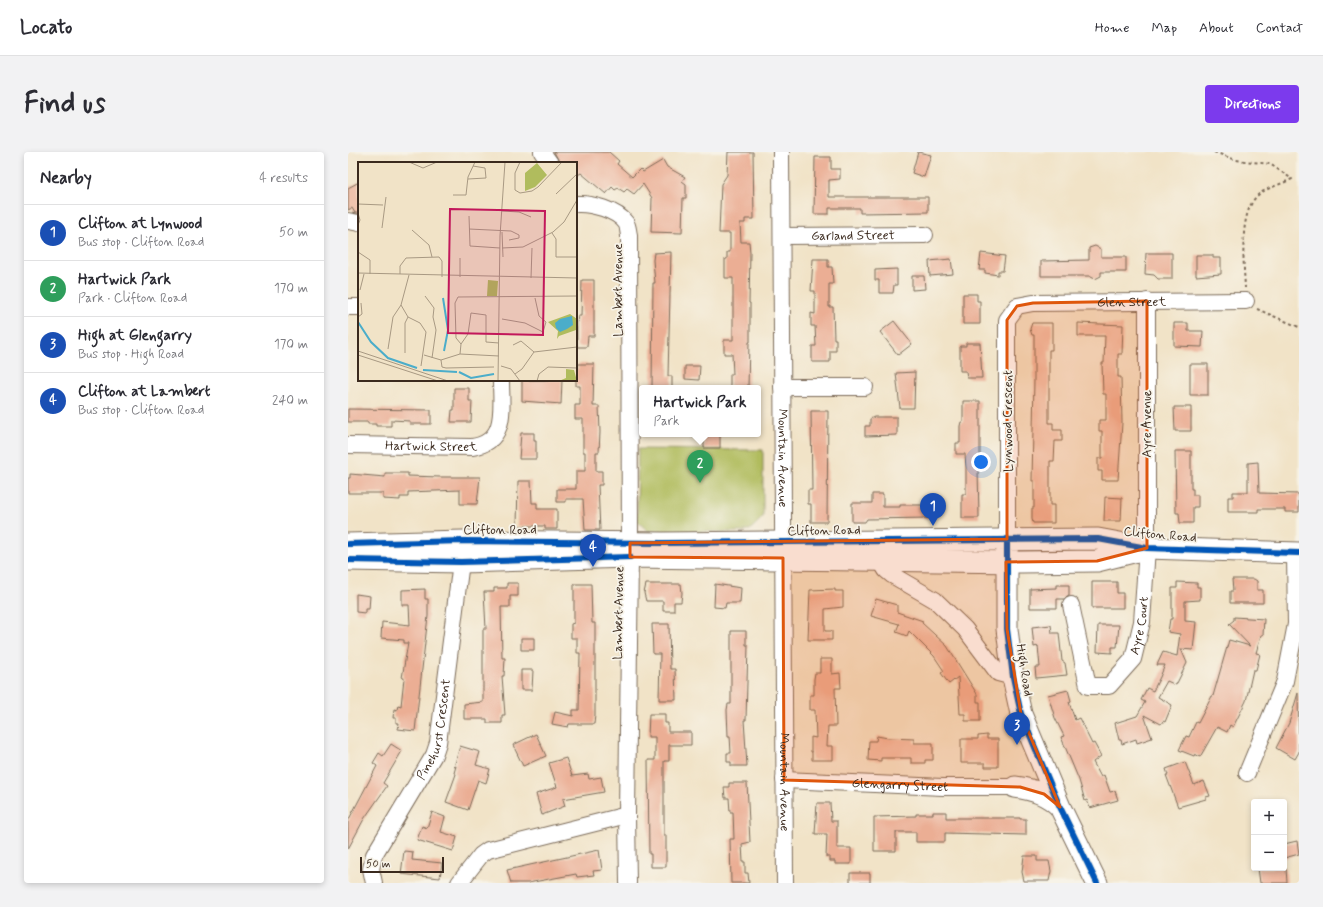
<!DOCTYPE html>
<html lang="en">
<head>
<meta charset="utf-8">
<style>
  body { margin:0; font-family:Mynerve,sans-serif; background:#f2f2f3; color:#2b2b33 }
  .controls { position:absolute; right:12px; bottom:12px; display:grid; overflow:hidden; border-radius:4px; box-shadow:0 2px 6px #0003 }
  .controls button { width:36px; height:36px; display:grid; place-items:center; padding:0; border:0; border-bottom:1px solid #e1e1e2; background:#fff; color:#2b2b33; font:20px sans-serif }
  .scale { position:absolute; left:12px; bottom:10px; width:84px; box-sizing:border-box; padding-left:4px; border:2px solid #3b2a1e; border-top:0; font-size:11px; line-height:14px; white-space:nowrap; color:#3b2a1e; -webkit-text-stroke:3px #f7f3e8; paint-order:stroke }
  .you { position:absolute; left:633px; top:310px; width:14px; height:14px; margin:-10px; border:3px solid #fff; border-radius:50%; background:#1a73e8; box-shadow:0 0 0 6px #1a73e833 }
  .badge { display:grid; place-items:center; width:26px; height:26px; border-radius:50%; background:#7c3aed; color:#fff; font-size:13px; font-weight:700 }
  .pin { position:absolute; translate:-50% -33px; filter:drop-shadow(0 1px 2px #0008) }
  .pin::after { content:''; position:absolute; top:21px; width:14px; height:12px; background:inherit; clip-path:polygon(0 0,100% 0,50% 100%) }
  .popup { position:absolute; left:291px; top:233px; width:122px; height:52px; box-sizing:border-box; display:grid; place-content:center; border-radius:4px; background:#fff; filter:drop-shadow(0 1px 3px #0005); font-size:13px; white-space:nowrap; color:#7c7c81 }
  .popup b { font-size:15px; color:#2b2b33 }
  .popup::after { content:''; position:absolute; left:50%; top:100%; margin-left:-8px; border:8px solid transparent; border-top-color:#fff }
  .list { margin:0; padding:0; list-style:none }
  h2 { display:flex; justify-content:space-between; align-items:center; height:52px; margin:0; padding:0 16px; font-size:17px }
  h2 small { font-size:13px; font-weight:400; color:#7c7c81 }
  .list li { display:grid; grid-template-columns:26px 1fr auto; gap:12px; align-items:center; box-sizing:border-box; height:56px; padding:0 16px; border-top:1px solid #e1e1e2 }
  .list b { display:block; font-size:15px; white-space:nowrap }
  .list p { margin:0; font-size:13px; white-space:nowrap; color:#7c7c81 }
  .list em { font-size:13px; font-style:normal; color:#7c7c81 }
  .map { position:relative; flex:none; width:951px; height:731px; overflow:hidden; border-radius:4px }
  header { display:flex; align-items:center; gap:24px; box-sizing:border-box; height:56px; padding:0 20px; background:#fff; border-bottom:1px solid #e1e1e2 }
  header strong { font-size:19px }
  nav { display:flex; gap:22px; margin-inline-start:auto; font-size:14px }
  .intro { display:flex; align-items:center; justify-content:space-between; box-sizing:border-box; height:96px; padding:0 24px }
  h1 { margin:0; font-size:28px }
  .button { padding:10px 18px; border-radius:4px; background:#7c3aed; color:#fff; font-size:14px; font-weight:700 }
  main { display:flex; gap:24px; padding:0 24px }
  aside { flex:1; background:#fff; border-radius:4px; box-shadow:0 2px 6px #0003 }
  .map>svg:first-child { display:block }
  .green { fill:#b0bc5d; stroke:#76733e }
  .building { fill:#ebae94 }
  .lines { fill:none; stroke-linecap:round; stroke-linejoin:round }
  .minor-casing { stroke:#7b6b59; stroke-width:18 }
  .major-casing { stroke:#7b6b59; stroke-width:23 }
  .path { stroke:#7b6b59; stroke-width:2; stroke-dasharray:3 3; stroke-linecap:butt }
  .minor { stroke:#fff; stroke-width:16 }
  .major { stroke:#fff; stroke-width:21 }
  .cycleway-casing { stroke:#f7f3e8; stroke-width:8 }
  .cycleway { stroke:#0057b8; stroke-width:6 }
  .marked { fill:#df570d; fill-opacity:0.2; stroke:#df570d; stroke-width:3; stroke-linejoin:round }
  .labels { text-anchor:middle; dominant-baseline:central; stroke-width:3.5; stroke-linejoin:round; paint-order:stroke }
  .street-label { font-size:13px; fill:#3b2a1e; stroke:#f7f3e8 }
  .inset-river { fill:none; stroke:#4badca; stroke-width:2 }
  .inset-road { fill:none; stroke:#a89983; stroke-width:1 }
  .view { fill:#c2185b; fill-opacity:0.15; stroke:#c2185b; stroke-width:2 }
  .inset-edge { fill:none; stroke:#3b2a1e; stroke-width:2 }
</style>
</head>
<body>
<header>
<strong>Locato</strong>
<nav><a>Home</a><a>Map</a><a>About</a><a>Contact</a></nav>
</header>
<div class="intro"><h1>Find us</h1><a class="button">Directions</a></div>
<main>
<aside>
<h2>Nearby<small>4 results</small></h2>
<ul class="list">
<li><span class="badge" style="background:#1a4fb4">1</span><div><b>Clifton at Lynwood</b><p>Bus stop · Clifton Road</p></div><em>50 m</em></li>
<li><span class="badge" style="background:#2e9e5b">2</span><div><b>Hartwick Park</b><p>Park · Clifton Road</p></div><em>170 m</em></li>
<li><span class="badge" style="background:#1a4fb4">3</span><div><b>High at Glengarry</b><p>Bus stop · High Road</p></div><em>170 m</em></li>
<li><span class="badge" style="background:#1a4fb4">4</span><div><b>Clifton at Lambert</b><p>Bus stop · Clifton Road</p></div><em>240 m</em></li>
</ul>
</aside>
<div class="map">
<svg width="951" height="731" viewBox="0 0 951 731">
  <rect width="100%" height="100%" fill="#f7f3e8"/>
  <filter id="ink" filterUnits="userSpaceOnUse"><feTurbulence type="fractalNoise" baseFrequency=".025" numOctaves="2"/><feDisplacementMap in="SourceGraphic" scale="8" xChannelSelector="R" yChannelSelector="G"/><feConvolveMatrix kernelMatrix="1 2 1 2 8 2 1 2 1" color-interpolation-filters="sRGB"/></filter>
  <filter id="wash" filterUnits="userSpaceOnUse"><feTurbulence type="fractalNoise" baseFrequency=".012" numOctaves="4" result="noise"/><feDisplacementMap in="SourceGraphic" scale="16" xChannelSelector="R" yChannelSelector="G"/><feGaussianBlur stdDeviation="0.9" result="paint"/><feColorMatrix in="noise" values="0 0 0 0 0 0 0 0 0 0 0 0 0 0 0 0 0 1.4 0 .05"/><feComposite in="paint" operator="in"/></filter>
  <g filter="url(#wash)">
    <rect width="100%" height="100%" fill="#f1e3c7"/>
    <path class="green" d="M290 297 415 298V365L402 378H397V380L300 379 289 369Z"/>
    <g id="blocks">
      <path class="building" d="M206 0H261L271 9 269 12 284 25 292 17 295 20 315 8 319 15 337 25 334 29 338 32V46H335L334 81 303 80 304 46 295 32 286 42 279 37 276 40 270 36 267 38 264 35 258 42 233 21 228 24V11H212Z
        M380 0H405L406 67H397V71H392L393 90H401L402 100 401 151H402V190H401L400 236H382V222H385L384 202H376V188H385V126H377V107H379V100H382V81H371L373 32 379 23Z
        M570 0 583 3 576 25 564 21Z
        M467 5H483V17H492V27L481 28V45H580V60L512 61V56H481V62H466Z
        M11 30V61H7L4 56 0 58V36Z
        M747 94 753 97V105H778V120H753V124L747 127 741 124H693V109L741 108V96Z
        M323 100 320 224H324V236H304L305 131H307L305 108 306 101Z
        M633 101 657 104 655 119H650V123L637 121V118H631Z
        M798 101H824V127H810L806 123 797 122Z
        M848 103H865V106H873V122L848 124Z
        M465 107H480V115H484L485 132H481V155H485L486 187H488V199H482V210H464V194H468L467 174H463V161L467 162V139H463Z
        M603 107 605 122 582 124 581 109Z
        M549 117V133H546L545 141H531V128H527V118Z
        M564 124H576L577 137 564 138Z
        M234 128H246V184H240L239 195H229V170L230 164H233Z
        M615 142H629V149H632V172H615Z
        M546 169 564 192 550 203 532 180Z
        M684 171H704V198H701V271H705V278H714V289H707L706 309H702V353H706V371H685L684 367V356H686V329H684L686 228V183H684L682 177Z
        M730 171 775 173 774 202H770V225H773L774 271 770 328H754V319H750V306H754V279H751V268H758V242H755L754 211H756L757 184H730Z
        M826 171H840V179H855L854 195 826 194Z
        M618 191H632L634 226H619L618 219H612V194H618Z
        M230 212H246L245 254H251L252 280 251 300H248V319H254V333H250L252 378H237L235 347H218V350H209V337H228V319H237V300H235V267H227V253H232V234H228V217H230Z
        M842 212H860V243H842Z
        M337 214H352L351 228 337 227Z
        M567 220 566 256H552L548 221Z
        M174 228H214L213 252 174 249Z
        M106 236H121V249H124L123 270H103L104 258H106Z
        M615 249H632V316H630L631 366H614V342H618V316L617 302H608V291H612V274L613 270H615Z
        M826 255H843V279H827Z
        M0 257 83 258V272H62V269L43 268V274H28V272H20V270H0Z
        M463 259H480L479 370H463V352H460V338H464Z
        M526 265H549V283L517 284V274H522V267Z
        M173 281H186V288H188V307H171Z
        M356 282H372V296H356Z
        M827 299H843V337H845V343H850V355H845V371H832L831 361H828Z
        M910 310 911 341 951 342V360H937V357H910V360H880V345H885V340H900V311Z
        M37 321H60V324L92 325H132L129 352H112V338L60 340V345H52V348L35 347V341H0V326H2V322L37 325Z
        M170 329H183L184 351H189V357H209V377H197V374H169Z
        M524 342H535V355H552V353H581V366L519 367 517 370H504V351H524Z
        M757 345 774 346 773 369H756Z
        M884 427H906L909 429V438H915V451H882V439H885Z
        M744 430H769V441H775V456H744Z
        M829 430 849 431V435H852V448L837 449V469L848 470 845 498 833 497 839 511 828 533 819 529 810 545 824 553 817 570 815 569 813 572 796 563 804 586 789 591 788 587 774 592 773 588H771L767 571 789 564 797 550 793 548 799 536 805 539 812 525 817 513H809L815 500 829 504 832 482 820 480 822 467H824V436H829Z
        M159 431H170V444H162V455H153L154 506H157L156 524H154L157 563H154V571H139V567H116V552L135 550V477H138L136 440H146V436H159Z
        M226 432H243L244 471H247V563L246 572H221L220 575 204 572 207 560 225 564V558H231L232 501H229V486H223V472L226 471Z
        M298 432H333L334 441 333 450H326V459H315V449H298L296 441Z
        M367 432 393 436 392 451H378L377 456 366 455Z
        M708 433H721V444L716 447H709V456H682V437L708 436Z
        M77 437V447H80V464L67 579 50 577 51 571H48V566H45L46 557 49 558 50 553 53 554 56 526H54L60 491H56V488L33 486 34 470 62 473 61 453H54V438Z
        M487 437V439H495V455L477 457V479H484V488H460L462 438Z
        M8 442 22 444 21 457H17V461L8 460Z
        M528 447 549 453V460L575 469 574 471 599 494 629 542V550H632V569H617V562H612L610 525 601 532 593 521 596 519 586 504 561 479 559 484 548 480 551 472 523 464Z
        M886 465 916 467 915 483H913L908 501 912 502 908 518H905L898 549 885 575 882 573 879 580 869 575 852 605 847 602 846 604 831 598 838 584 841 585 848 570 850 571 864 544H865L881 488 902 494 881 472 886 468Z
        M304 472H321L322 517H327L328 548H311L312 502H305Z
        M703 473 704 481H711L714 509 717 511 719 523 688 526 687 515H692L690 494 686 495 684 475Z
        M750 473H771L769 495H764V501L749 500Z
        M383 479H398V493H400L398 568H396L399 614H383V610H379V601H383L382 584H380L379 558 380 552H383Z
        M173 486H186V498H173Z
        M472 507H484V522L492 521 493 536H487L488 574H480L479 594H485V608H464V600H463V585L468 586 467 558H462V543H466V527L467 521H472Z
        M173 518H185L184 538H173Z
        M720 538 723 549 721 550 727 568 731 566 744 592 746 591 753 604 745 610 753 625 756 623 762 640 767 639 770 648 742 656 739 648 737 649 731 628 713 585 716 584 707 566 700 543Z
        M950 541 951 600 947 607 928 596 941 571Z
        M301 562H317V571H320V580H343V593H321V609H316V683H318V715H303V702H301L300 608H307V585H300Z
        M188 582 198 604 175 614 165 593Z
        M639 583V587H650V615H637V611H613V587H630V584Z
        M529 584 540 586 566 587V591H585V608H577V611H563V606H533V609L520 608 521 589H528Z
        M43 592 54 599 35 631 39 634 16 667 0 697V669L29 614 25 611 31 601 35 604Z
        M112 594 132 600 128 613 142 617 138 631 130 628 120 658 98 650 108 622 106 621 108 614 106 615Z
        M218 606 224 624 240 622 241 627 253 625 256 640 215 647 217 654 194 663 188 642 209 635 201 611Z
        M837 610 846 633 856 629 862 644 858 645V647L830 655 818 623H820L818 617Z
        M381 631H399L402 690 394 692 395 710H397V721H400L401 731H383L382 687H386L385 660H382L381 646H377L376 635H381Z
        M469 651H482L483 669H489V696H503V712H487V709H482V705H478L479 682H467Z
        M84 660 97 665 93 680 109 685 105 699 69 688 74 674 79 676Z
        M585 660H598V666H672V667H678V683L597 681V690H568V680H548V699H526V665L568 664V662H585Z
        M949 689 951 702 936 706V692Z
        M251 698 254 718 245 719 246 723 229 725 228 722 180 731H163L159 718Z
        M56 699 65 700 64 708 94 711 92 726 53 722Z
        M676 704H689V709H701L703 719 701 729H676L674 720Z
        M910 716H938L939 731H912Z
        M502 721H522V731H502Z"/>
    </g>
  </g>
  <g filter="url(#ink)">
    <use href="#blocks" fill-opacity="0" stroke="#7b6b59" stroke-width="1"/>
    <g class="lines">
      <g class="minor-casing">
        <g id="minor">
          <path d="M194 0 202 11"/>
          <path id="s1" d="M433 0 437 731"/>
          <path d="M228 52C243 51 269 58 278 71 280 74 280 79 281 83L282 405 279 663 280 731"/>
          <path d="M0 69 11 71"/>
          <path id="s2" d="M434 84 577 83"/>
          <path d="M0 155H11"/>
          <path d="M434 235H517"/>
          <path id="s3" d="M0 293 124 295C160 290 153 255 153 228"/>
          <path id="s4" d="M659 387V168L669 154 685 151 898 149"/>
          <path d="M532 408 538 418 544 423 587 448 617 477 650 521 665 525"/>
          <path id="s5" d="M723 453 740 534H761L785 507 794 470 799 396V149"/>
          <path d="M899 621 937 529 948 472 947 402"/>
          <path id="s6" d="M436 628 595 635H667"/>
          <path id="s7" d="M26 731 23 717 26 703 86 603 90 591 113 410"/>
          <path d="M111 731 133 703 140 698 279 663"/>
        </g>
      </g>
      <g class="major-casing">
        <path id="major" d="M0 392 115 389 315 391 750 387 799 396 951 401
          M659 397V477L665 525 673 562 712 655 749 731
          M0 408 113 410 282 405 672 410 749 409 793 398
          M667 635C684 637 700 642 712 655"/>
      </g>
      <path class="path" d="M866 0 888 8 922 12 944 27C934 32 918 36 910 43 890 61 896 111 897 136
        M909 157 951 175"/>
      <use href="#minor" class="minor"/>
      <use href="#major" class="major"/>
      <g class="cycleway-casing">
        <path id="cycleway" d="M659 387V477L665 525 673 562 712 655 749 731
          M0 392 115 389 315 391 750 387 799 396 951 401
          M0 408 113 410 282 405"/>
      </g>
      <use href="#cycleway" class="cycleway"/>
    </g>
  </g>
  <path class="marked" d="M799 149V396L749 409 658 410 659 477 673 562 712 655 696 642 672 635 436 628 435 406 282 405V391L659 387V168L669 154 685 151Z"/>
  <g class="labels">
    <g class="street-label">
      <text stroke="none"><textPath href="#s2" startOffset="71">Garland Street</textPath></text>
      <text transform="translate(270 138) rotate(-90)">Lambert Avenue</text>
      <text stroke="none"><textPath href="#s4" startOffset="351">Glen Street</textPath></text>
      <text transform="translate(660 269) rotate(-90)">Lynwood Crescent</text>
      <text transform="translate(799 272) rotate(-90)">Ayre Avenue</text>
      <text stroke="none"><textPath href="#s3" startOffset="83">Hartwick Street</textPath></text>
      <text stroke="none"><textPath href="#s1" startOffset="306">Mountain Avenue</textPath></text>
      <text x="152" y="378">Clifton Road</text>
      <text transform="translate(476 379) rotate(-1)">Clifton Road</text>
      <text transform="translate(812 383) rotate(5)">Clifton Road</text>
      <text transform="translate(271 461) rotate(-89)">Lambert Avenue</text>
      <text stroke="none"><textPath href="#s5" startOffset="174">Ayre Court</textPath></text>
      <text transform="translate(676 518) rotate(81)">High Road</text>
      <text stroke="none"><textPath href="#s7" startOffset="170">Pinehurst Crescent</textPath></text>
      <text stroke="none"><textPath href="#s1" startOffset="630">Mountain Avenue</textPath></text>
      <text stroke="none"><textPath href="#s6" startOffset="116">Glengarry Street</textPath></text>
    </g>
  </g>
  <g transform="translate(10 10)">
    <rect width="219" height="219" fill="#f1e3c7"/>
    <path d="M179 1 189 13 177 25 167 29V11ZM130 118 140 119 139 134H129ZM212 152 219 157 218 168 201 174 199 177 200 169 190 160ZM208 207 216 208 219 219H201L208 216Z" fill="#b0bc5d"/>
    <path d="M214 154 215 163 209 167 202 170 198 166 197 161 202 157Z" fill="#4badca"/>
    <path class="inset-river" d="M85 136 90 168 86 189M0 160 13 180 30 196 59 206M65 208 99 210M101 210 113 216 136 212"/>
    <path class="inset-road" d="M51 0 65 6 79 0M162 0 157 11V28L162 31 174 29 180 25 204 0M110 17 128 16 127 6 115 4M198 32 219 12M95 33H108L110 15 117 0M0 42 25 43M144 49 161 50 173 55M0 51 2 58 0 63M111 54 112 84 142 86M24 66 28 35M111 67 153 69 161 73V76L151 78M54 68 71 83 74 95M144 70 145 95M194 71 198 77V95H219M144 86 165 85 195 70 206 60 219 38M0 90 12 98V112M0 111 219 116M42 112V104L48 96 81 95 84 99V115M102 115V96M173 116 174 86M2 128 6 112M67 134 76 146 75 155 78 168 74 196M43 143 50 155 62 161 68 170 63 204M0 155 4 152 3 141M144 157 167 161 185 170 188 160 181 154 177 136M103 182 98 176 97 141 100 135 219 134M155 183 163 179 176 190M30 187 35 155 43 143 51 113M0 189 90 219M47 191V161L50 155M102 192 103 182 110 172 113 151 128 153V180L141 181M0 193 80 219M66 193 83 198 102 192 141 194M83 198 84 205 88 206 136 205M143 204 153 207 162 219M157 212 164 207 176 190 219 185M140 219 142 74 147 0M179 219 181 212 190 205 219 206"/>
    <path class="view" d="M92 47 187 49 185 173 90 171Z"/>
    <rect width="219" height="219" class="inset-edge"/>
  </g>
</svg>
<div class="controls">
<button>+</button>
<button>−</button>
</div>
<div class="scale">50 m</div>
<div class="you"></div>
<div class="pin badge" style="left:585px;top:374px;background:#1a4fb4">1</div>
<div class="pin badge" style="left:352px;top:331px;background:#2e9e5b">2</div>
<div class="popup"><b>Hartwick Park</b>Park</div>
<div class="pin badge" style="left:669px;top:593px;background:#1a4fb4">3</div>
<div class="pin badge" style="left:245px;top:415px;background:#1a4fb4">4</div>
</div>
</main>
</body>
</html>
